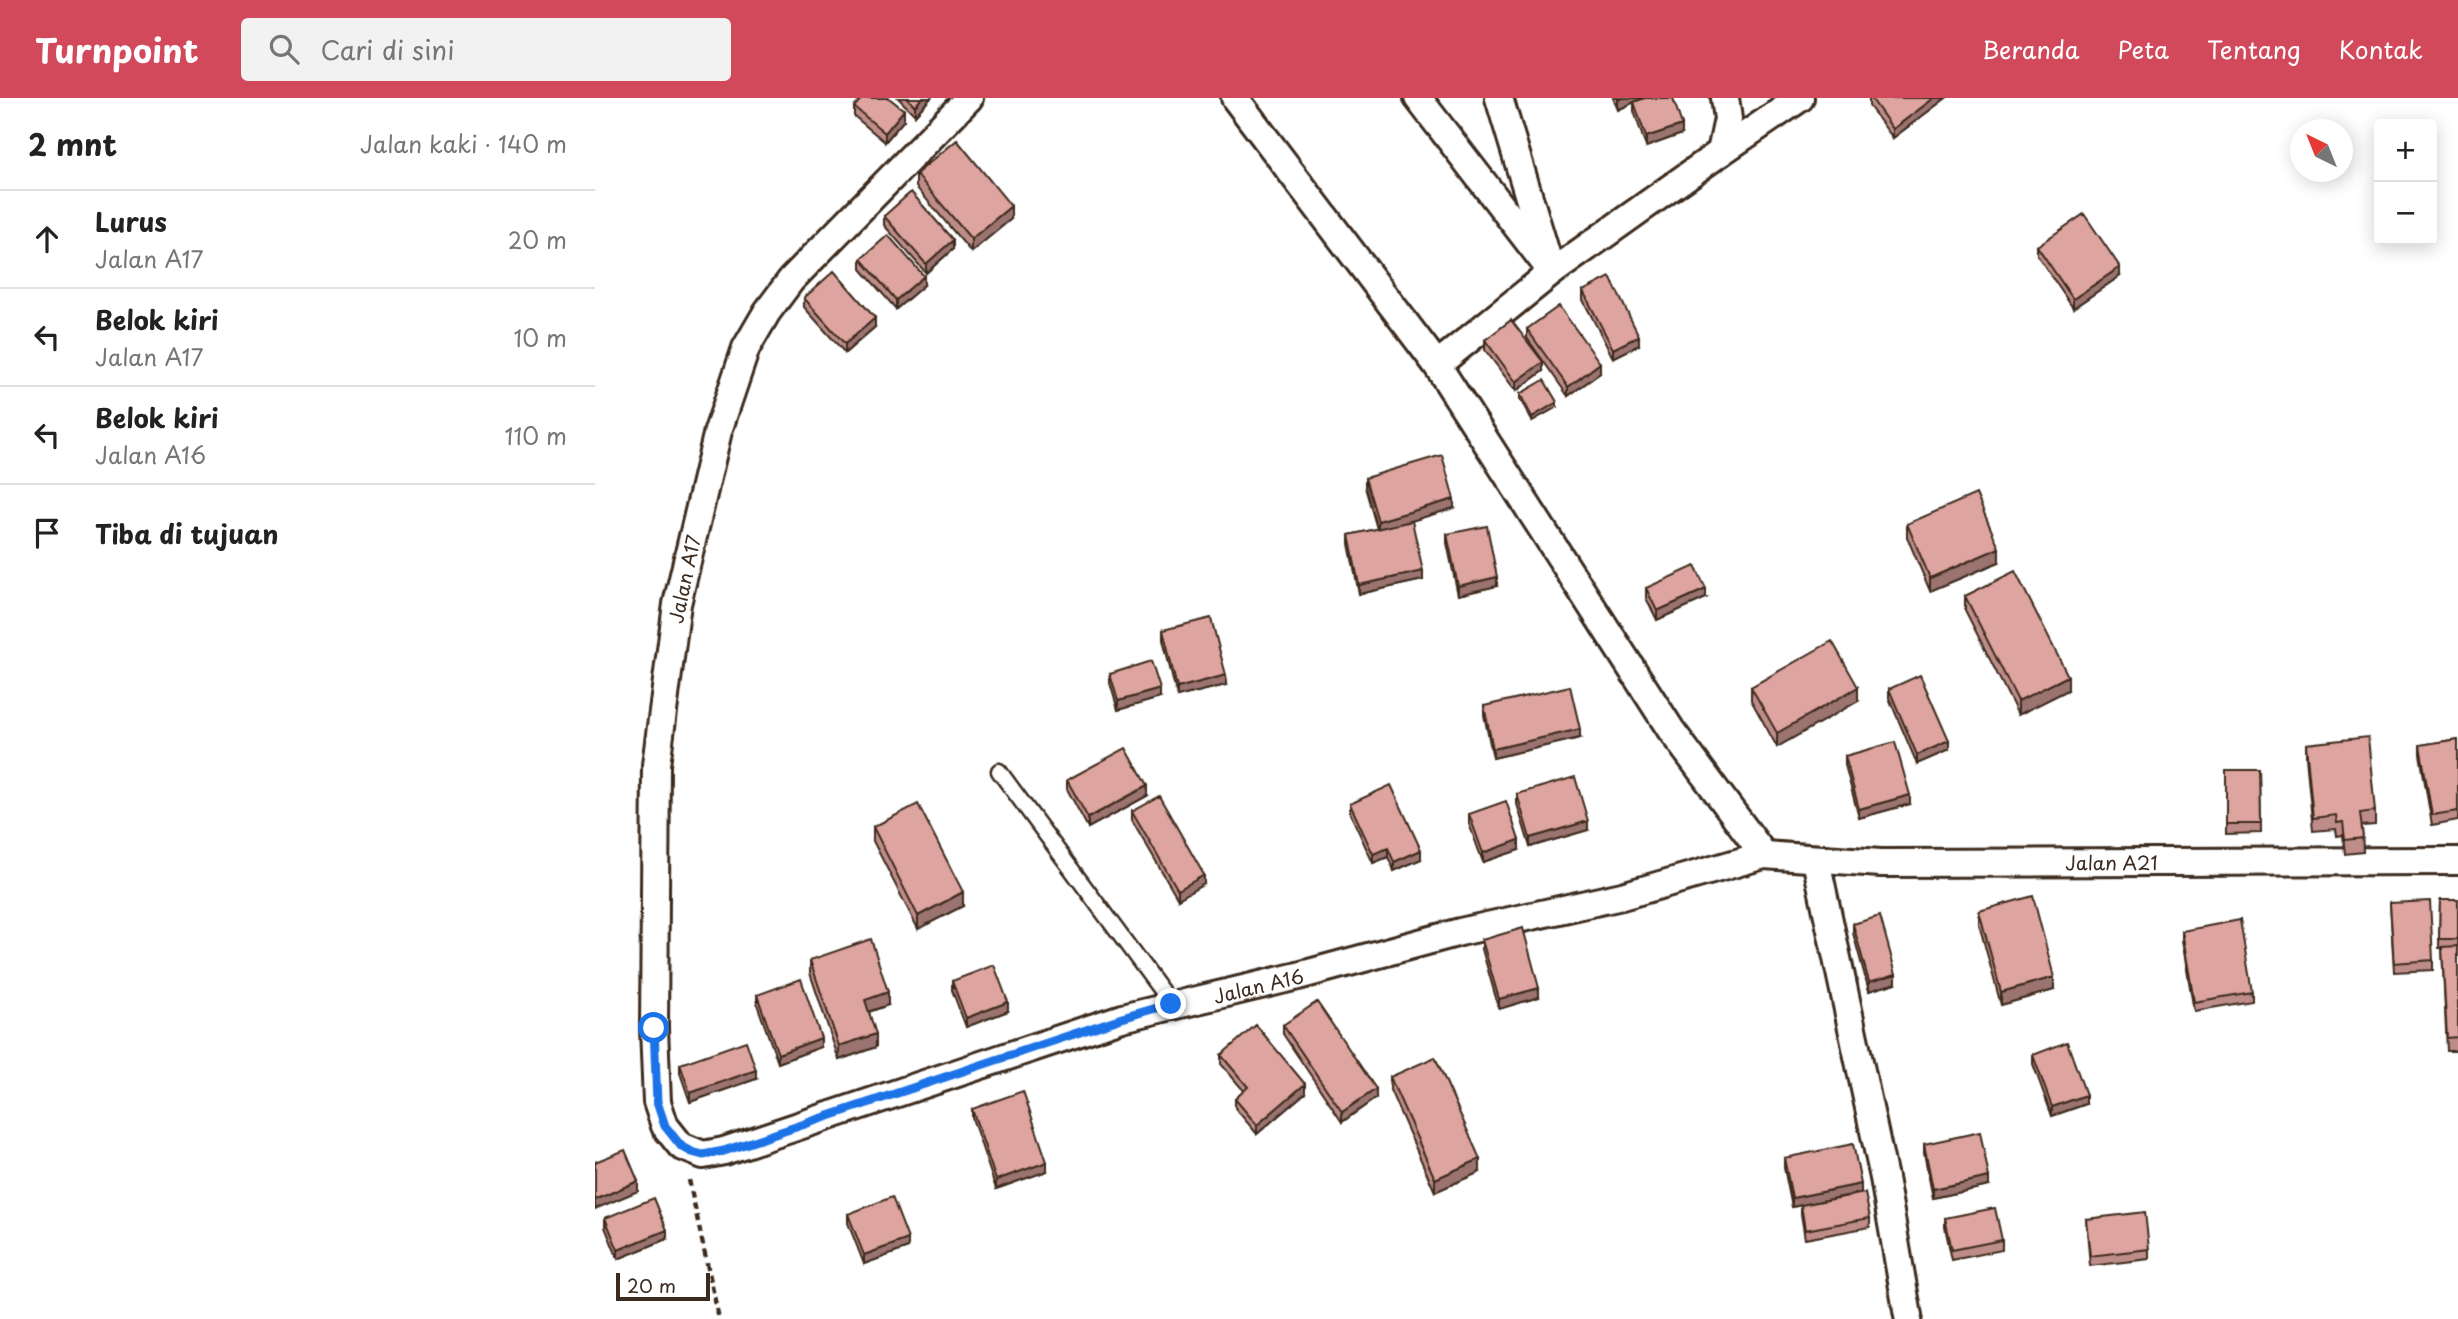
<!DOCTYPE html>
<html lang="id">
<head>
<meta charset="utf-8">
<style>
  body { margin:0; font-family:"Playpen Sans",sans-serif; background:#f2f2f2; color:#222 }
  .controls { position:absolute; right:21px; top:21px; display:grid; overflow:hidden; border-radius:7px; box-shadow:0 4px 18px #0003 }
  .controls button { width:63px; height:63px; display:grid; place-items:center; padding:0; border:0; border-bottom:2px solid #e0e0e0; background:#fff; color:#222; font:35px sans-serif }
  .compass { position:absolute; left:1695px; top:21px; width:63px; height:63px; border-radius:50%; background:#fff; box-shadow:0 4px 18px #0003; rotate:317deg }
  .scale { position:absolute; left:21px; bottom:18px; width:94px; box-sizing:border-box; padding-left:7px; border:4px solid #3b2a1e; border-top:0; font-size:19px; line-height:24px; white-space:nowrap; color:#3b2a1e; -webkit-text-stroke:5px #fff; paint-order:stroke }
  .stop { position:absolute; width:21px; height:21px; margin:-16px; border:5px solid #1a73e8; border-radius:50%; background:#fff }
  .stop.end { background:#1a73e8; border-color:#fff; box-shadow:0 2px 7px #0008 }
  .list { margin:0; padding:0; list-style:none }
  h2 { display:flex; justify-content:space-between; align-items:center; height:91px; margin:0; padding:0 28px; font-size:30px }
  h2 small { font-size:23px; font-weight:400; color:#767676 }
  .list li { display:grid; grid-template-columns:46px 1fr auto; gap:21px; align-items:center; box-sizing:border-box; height:98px; padding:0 28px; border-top:2px solid #e0e0e0 }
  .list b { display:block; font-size:26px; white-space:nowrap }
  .list p { margin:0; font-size:23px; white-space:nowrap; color:#767676 }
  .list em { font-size:23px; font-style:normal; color:#767676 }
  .icon { flex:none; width:38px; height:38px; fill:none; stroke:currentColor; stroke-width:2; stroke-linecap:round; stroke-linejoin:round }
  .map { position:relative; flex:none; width:1863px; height:1221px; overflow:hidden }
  header { display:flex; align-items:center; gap:42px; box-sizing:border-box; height:98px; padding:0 35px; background:#d1495b; color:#fff }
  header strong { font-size:33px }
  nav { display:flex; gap:38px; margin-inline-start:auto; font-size:24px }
  .search { width:490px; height:63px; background:#f2f2f2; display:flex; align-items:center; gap:18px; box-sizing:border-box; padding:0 24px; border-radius:7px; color:#767676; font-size:26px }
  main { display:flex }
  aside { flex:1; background:#fff }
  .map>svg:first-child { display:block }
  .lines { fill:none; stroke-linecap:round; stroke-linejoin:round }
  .service-casing { stroke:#3b2a1e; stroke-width:19 }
  .minor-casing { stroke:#3b2a1e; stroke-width:32 }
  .path { stroke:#3b2a1e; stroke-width:4.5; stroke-dasharray:7 5; stroke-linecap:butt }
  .service { stroke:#fff; stroke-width:14 }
  .minor { stroke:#fff; stroke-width:26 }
  .wall { fill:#bf8d89; stroke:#3b2a1e; stroke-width:2 }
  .shaded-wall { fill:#9b736f; stroke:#3b2a1e; stroke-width:2 }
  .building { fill:#dea49f; stroke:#3b2a1e; stroke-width:2 }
  .route { stroke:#1a73e8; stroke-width:9 }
  .labels { text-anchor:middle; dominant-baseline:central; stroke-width:7; stroke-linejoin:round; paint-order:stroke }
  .street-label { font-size:19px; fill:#3b2a1e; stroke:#fff }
</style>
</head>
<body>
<header>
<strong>Turnpoint</strong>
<div class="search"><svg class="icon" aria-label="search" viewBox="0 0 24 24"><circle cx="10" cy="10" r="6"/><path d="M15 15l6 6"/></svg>Cari di sini</div>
<nav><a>Beranda</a><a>Peta</a><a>Tentang</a><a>Kontak</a></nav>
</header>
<main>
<aside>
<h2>2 mnt<small>Jalan kaki · 140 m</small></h2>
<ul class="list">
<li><svg class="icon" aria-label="ahead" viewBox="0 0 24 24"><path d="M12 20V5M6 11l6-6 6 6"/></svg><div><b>Lurus</b><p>Jalan A17</p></div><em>20 m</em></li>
<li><svg class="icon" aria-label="left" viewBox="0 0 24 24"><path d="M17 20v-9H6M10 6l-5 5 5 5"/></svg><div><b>Belok kiri</b><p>Jalan A17</p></div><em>10 m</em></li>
<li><svg class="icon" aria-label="left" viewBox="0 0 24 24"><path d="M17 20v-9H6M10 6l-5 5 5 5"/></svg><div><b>Belok kiri</b><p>Jalan A16</p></div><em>110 m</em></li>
<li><svg class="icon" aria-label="arrive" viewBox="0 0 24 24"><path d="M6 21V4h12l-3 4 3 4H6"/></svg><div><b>Tiba di tujuan</b></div></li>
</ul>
</aside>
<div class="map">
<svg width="1863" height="1221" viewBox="0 0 1863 1221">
  <rect width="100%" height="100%" fill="#fff"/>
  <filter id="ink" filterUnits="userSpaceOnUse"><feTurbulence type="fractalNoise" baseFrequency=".0143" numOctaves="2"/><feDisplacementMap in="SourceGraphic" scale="14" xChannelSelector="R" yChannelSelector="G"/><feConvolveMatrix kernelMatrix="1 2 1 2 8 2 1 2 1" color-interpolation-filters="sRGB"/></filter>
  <g filter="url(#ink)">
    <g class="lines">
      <g class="service-casing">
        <path id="service" d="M404 673 576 906"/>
      </g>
      <g class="minor-casing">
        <g id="minor">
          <path id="s1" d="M374 0 196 182 172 214 151 250 123 333 82 506 61 667 59 930 62 1004 70 1028 86 1048 108 1057 129 1053 527 920 703 878 865 834 1027 798 1169 757 1286 765 1863 763"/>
          <path d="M640 0 842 267 1076 632 1169 757"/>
          <path d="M823 0 957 174"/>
          <path d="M904 0 952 159"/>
          <path d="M1126 54 1133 21 1130 0"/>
          <path d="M842 267 957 174 1126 54 1205 0"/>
          <path d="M1221 762 1289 1080 1313 1218"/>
        </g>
      </g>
      <path class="path" d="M94 1082 124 1221"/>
      <use href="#service" class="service"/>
      <use href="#minor" class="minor"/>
    </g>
    <path class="wall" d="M303 0H336L320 17Z
      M1018 0H1048L1040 4 1087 36 1051 49 1039 13V4L1023 12Z
      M1274 0H1351L1298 40 1274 8Z
      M259 9 309 22 290 44 259 18Z
      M321 76 416 121 376 154 321 89Z
      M289 118 358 151 331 175 289 127Z
      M1442 148 1525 178 1478 210 1442 157Z
      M266 161 329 187 301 211 266 171Z
      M988 193 1044 247 1018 260 988 202Z
      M209 200 280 229 250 255 209 209Z
      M932 231 1005 275 973 298 932 240Z
      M890 242 948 273 921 293 890 252Z
      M925 296 962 309 937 323 925 301Z
      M770 380 859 410 806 426 828 482 764 496 754 446V437L782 431 770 389Z
      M1312 426 1404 464 1335 493 1312 439Z
      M852 436 902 488 863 497 852 445Z
      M1051 490 1111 500 1062 522 1051 500Z
      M1370 498 1473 592 1423 617 1370 512Z
      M568 532 631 587 582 599 568 542Z
      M515 576 565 600 523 612 515 585Z
      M1156 589 1263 603 1182 649 1156 602Z
      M1294 591 1354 652 1322 666 1294 600Z
      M889 608 985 640 898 660 889 617Z
      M1863 641V722L1837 727 1825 656V647Z
      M1711 646 1780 713V727L1767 728 1768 754 1750 756 1748 737 1742 738 1741 731 1718 733 1711 659Z
      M1250 658 1315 706 1264 720 1250 667Z
      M1665 672 1666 735 1631 736V673Z
      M472 682 552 698 493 730 472 691Z
      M922 696 993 732 935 749 922 706Z
      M755 706 826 761 799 773 793 759 778 765 755 715Z
      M537 713 609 786 583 801 537 722Z
      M874 716 924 752 888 764 874 726Z
      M278 729 368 808 323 831 278 743Z
      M1845 802H1863V953H1852L1847 850H1844Z
      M1795 805 1838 862V872L1799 874Z
      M1384 813 1459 892 1406 907 1384 826Z
      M1258 826 1301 885 1274 893 1258 835Z
      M1587 833 1657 894V903L1599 913 1587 842Z
      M887 842 944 899 904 911 887 851Z
      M215 862 293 907 274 914 281 949 244 962 215 875Z
      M357 883 413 913 371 929 357 892Z
      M162 897 226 949 183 965 162 906Z
      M688 927 781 1000 747 1024 688 936Z
      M626 957 710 995 662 1036 640 1010V1001L649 993 626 966Z
      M1438 957 1491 1006 1457 1018 1438 966Z
      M85 966 161 981 95 1004 85 975Z
      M795 979 885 1074 840 1094 795 992Z
      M377 1011 452 1073 401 1091 377 1020Z
      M1329 1046 1394 1088 1338 1100 1329 1055Z
      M1189 1060 1266 1095 1210 1106 1275 1120V1129L1210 1141 1206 1116V1107L1197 1109 1189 1070Z
      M253 1116 313 1150 269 1166 253 1125Z
      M10 1120 72 1141 23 1161 10 1129Z
      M1350 1120 1407 1142V1152L1357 1162 1350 1129Z
      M1491 1121 1554 1151V1161L1495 1168Z"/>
    <path class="shaded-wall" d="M327 0H336L320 17V8Z
      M1028 0H1048L1023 12V2Z
      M1339 0H1351L1298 40V31Z
      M309 12V22L290 44V35Z
      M1087 27V36L1051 49V39Z
      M416 108V121L376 154V141Z
      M358 142V151L331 175V166Z
      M1525 169V178L1478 210V201Z
      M329 178V187L301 211V202Z
      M280 220V229L250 255V246Z
      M1044 238V247L1018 260V251Z
      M948 264V273L921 293V284Z
      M1005 265V275L973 298V289Z
      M962 304V309L937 323V319Z
      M859 401V410L783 433V423Z
      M1404 450V464L1335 493V480Z
      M828 473V482L764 496V487Z
      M902 479V488L863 497V488Z
      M1111 491V500L1062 522V513Z
      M631 577V587L582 599V590Z
      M1473 578V592L1423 617V603Z
      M1263 589V603L1182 649V635Z
      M565 591V600L523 612V603Z
      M985 631V640L898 660V651Z
      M1354 643V652L1322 666V657Z
      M552 688V698L493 730V720Z
      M1315 697V706L1264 720V711Z
      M993 723V732L935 749V740Z
      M924 742V752L888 764V755Z
      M793 750V759L778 765V756Z
      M826 752V761L799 773V764Z
      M609 777V786L583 801V792Z
      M368 794V808L323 831V818Z
      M1301 876V885L1274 893V884Z
      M1459 879V892L1406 907V894Z
      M944 890V899L904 911V901Z
      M293 894V907L270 915V902Z
      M413 904V913L371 929V920Z
      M281 936V949L244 962V948Z
      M226 940V949L183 965V956Z
      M161 972V981L95 1004V995Z
      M710 986V995L662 1036V1027Z
      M781 991V1000L747 1024V1014Z
      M1491 997V1006L1457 1018V1009Z
      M885 1061V1074L840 1094V1081Z
      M452 1064V1073L401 1091V1082Z
      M1394 1079V1088L1338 1100V1091Z
      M43 1083V1093L0 1111V1102Z
      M1266 1086V1095L1197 1109V1100Z
      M72 1132V1141L23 1161V1152Z
      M313 1141V1150L269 1166V1157Z"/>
    <path class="building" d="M267 0H294L309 12 290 35 259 9Z
      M312 0H327L320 8Z
      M1050 0H1078L1087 27 1051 39 1039 4Z
      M1276 0H1339L1298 31Z
      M362 42 416 108 376 141 321 76Z
      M316 94 358 142 331 166 289 118Z
      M1489 116 1525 169 1478 201 1442 148Z
      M293 137 329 178 301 202 266 161Z
      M239 173 280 220 250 246 209 200Z
      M1015 179 1044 238 1018 251 988 193Z
      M964 208 1005 265 973 289 932 231Z
      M916 222 948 264 921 284 890 242Z
      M949 282 962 304 937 319 925 296Z
      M847 357 859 401 783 423 770 380Z
      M1381 396 1404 450 1335 480 1312 426Z
      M817 423 828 473 764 487 754 437Z
      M892 428 902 479 863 488 852 436Z
      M1100 468 1111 491 1062 513 1051 490Z
      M1420 473 1473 578 1423 603 1370 498Z
      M616 520 631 577 582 590 568 532Z
      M1237 543 1263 589 1182 635 1156 589Z
      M556 563 565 591 523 603 515 576Z
      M1325 577 1354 643 1322 657 1294 591Z
      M975 588 985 631 898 651 889 608Z
      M1773 639 1780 713 1765 715 1768 740 1750 742 1748 724 1742 725 1741 717 1718 720 1711 646Z
      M1863 641V713L1837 717 1825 647Z
      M1300 644 1315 697 1264 711 1250 658Z
      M531 650 552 688 493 720 472 682Z
      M1631 672H1665L1666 726H1631Z
      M980 679 993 723 935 740 922 696Z
      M796 687 826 752 799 764 793 750 778 756 755 706Z
      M564 698 609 777 583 792 537 713Z
      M911 703 924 742 888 755 874 716Z
      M323 706 368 794 323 818 278 729Z
      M1438 798 1459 879 1406 894 1384 813Z
      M1845 802H1863V841H1844Z
      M1835 803 1838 862 1799 865 1795 805Z
      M1285 818 1301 876 1274 884 1258 826Z
      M1645 822 1657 894 1599 904 1587 833Z
      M928 830 944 890 904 901 887 842Z
      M276 841 293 894 270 902 281 936 244 948 215 862Z
      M1863 848V939L1852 940 1847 849Z
      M399 867 413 904 371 920 357 883Z
      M206 881 226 940 183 956 162 897Z
      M722 904 781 991 747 1014 688 927Z
      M661 927 710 986 662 1027 640 1001 653 989 626 957Z
      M151 943 161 972 95 995 85 966Z
      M1472 944 1491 997 1457 1009 1438 957Z
      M840 959 885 1061 840 1081 795 979Z
      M428 993 452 1064 401 1082 377 1011Z
      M1385 1034 1394 1079 1338 1091 1329 1046Z
      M1258 1046 1266 1086 1197 1100 1189 1060Z
      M30 1052 43 1083 0 1102V1064Z
      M1270 1095 1275 1120 1210 1132 1206 1107Z
      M297 1099 313 1141 269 1157 253 1116Z
      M59 1100 72 1132 23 1152 10 1120Z
      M1400 1110 1407 1142 1357 1152 1350 1120Z
      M1550 1114 1554 1151 1495 1158 1491 1121Z"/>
  </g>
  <g class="lines" filter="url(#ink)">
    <path class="route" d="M59 930 62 1004 70 1028 86 1048 97 1054 108 1057 129 1053 527 920 576 906"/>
  </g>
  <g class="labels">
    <g class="street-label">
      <text transform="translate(89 481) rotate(-78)">Jalan A17</text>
      <text stroke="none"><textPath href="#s1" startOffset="2627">Jalan A21</textPath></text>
      <text stroke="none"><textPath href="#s1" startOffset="1757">Jalan A16</textPath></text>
    </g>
  </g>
</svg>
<div class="controls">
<button>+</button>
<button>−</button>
</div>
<svg class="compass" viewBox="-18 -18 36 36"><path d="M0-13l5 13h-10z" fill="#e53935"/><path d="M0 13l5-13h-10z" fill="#767676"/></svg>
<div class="scale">20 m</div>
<div class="stop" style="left:59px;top:930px"></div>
<div class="stop end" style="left:576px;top:906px"></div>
</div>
</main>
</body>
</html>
